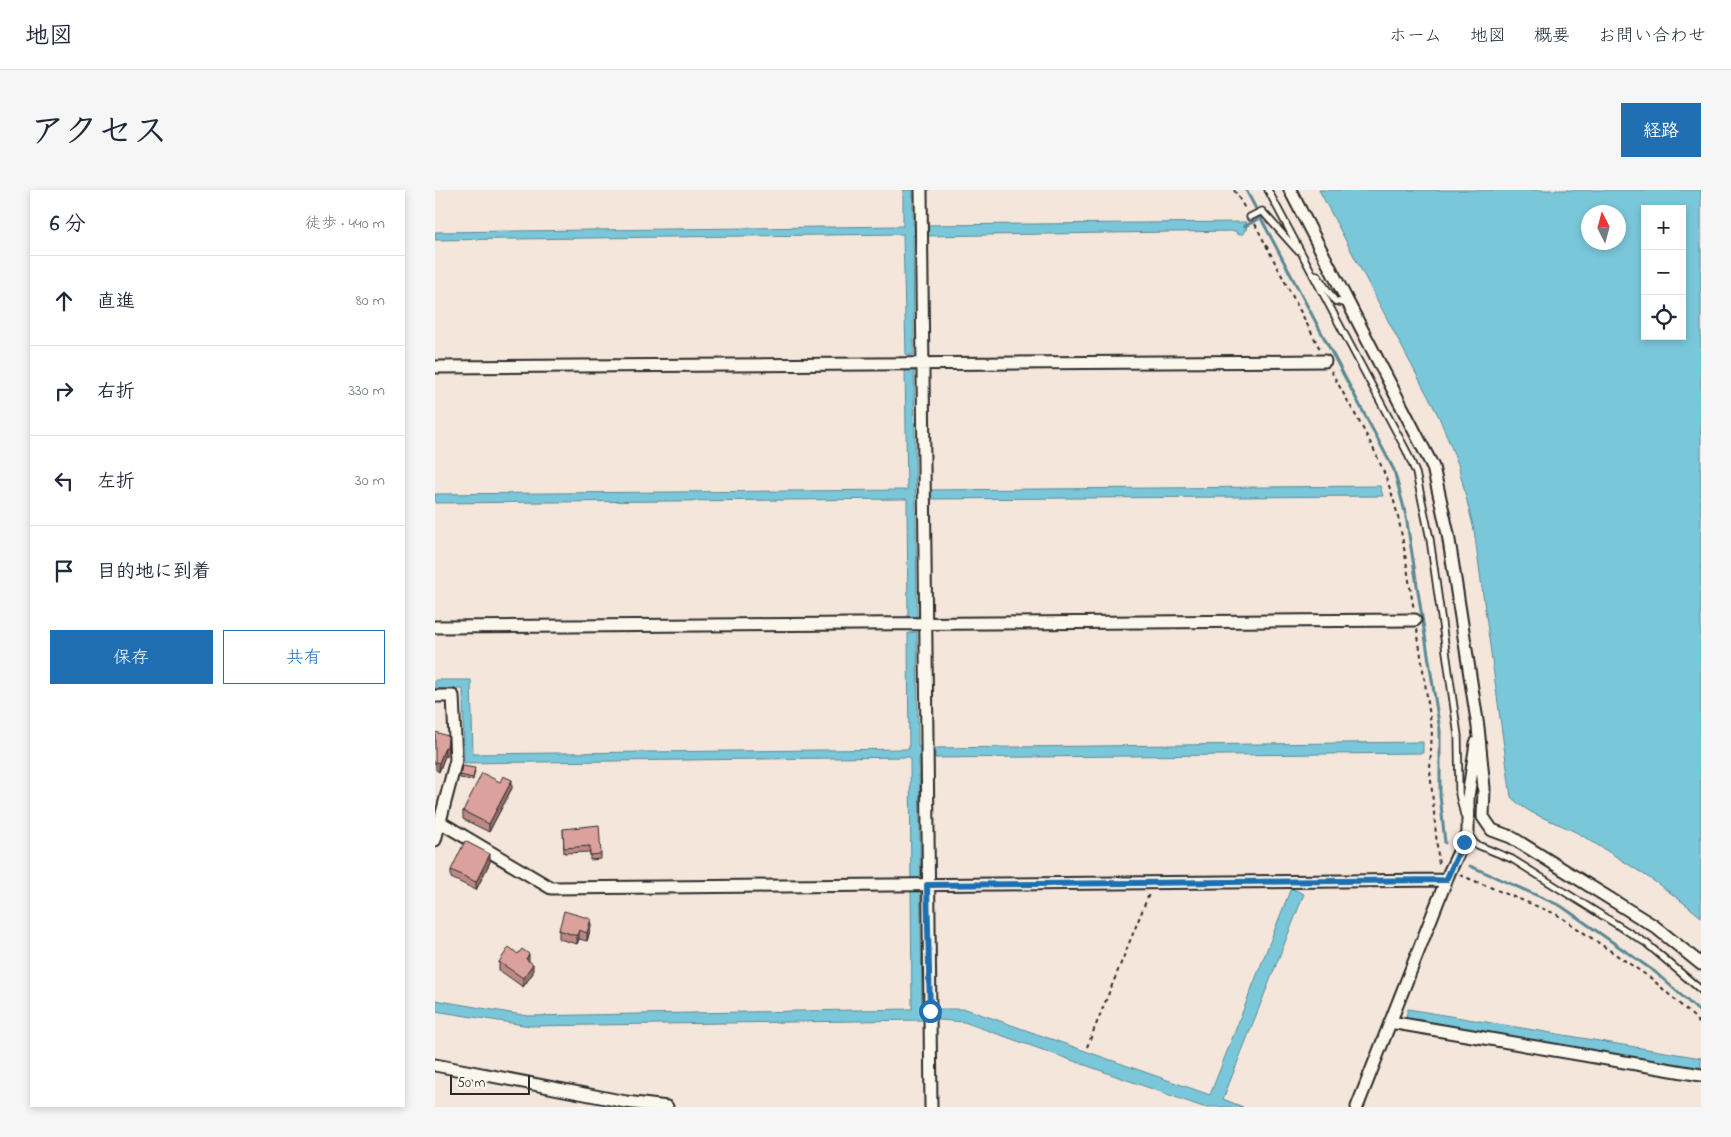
<!DOCTYPE html>
<html lang="ja">
<head>
<meta charset="utf-8">
<style>
  body { margin:0; font-family:"Indie Flower","Klee One",sans-serif; background:#f6f6f7; color:#1f2937 }
  .controls { position:absolute; right:15px; top:15px; display:grid; overflow:hidden; border-radius:0px; box-shadow:0 2px 8px #0003 }
  .controls button { width:45px; height:45px; display:grid; place-items:center; padding:0; border:0; border-bottom:1px solid #e0e1e3; background:#fff; color:#1f2937; font:25px sans-serif }
  .compass { position:absolute; left:1146px; top:15px; width:45px; height:45px; border-radius:50%; background:#fff; box-shadow:0 2px 8px #0003; rotate:354deg }
  .scale { position:absolute; left:15px; bottom:12px; width:80px; box-sizing:border-box; padding-left:5px; border:2px solid #2b2b2b; border-top:0; font-size:14px; line-height:18px; white-space:nowrap; color:#2b2b2b; -webkit-text-stroke:4px #fbf7ec; paint-order:stroke }
  .stop { position:absolute; width:15px; height:15px; margin:-11px; border:4px solid #1f6fb2; border-radius:50%; background:#fff }
  .stop.end { background:#1f6fb2; border-color:#fff; box-shadow:0 1px 5px #0008 }
  .list { margin:0; padding:0; list-style:none }
  h2 { display:flex; justify-content:space-between; align-items:center; height:65px; margin:0; padding:0 20px; font-size:21px }
  h2 small { font-size:16px; font-weight:400; color:#747a83 }
  .list li { display:grid; grid-template-columns:32px 1fr auto; gap:15px; align-items:center; box-sizing:border-box; height:90px; padding:0 20px; border-top:1px solid #e0e1e3 }
  .list b { display:block; font-size:19px; white-space:nowrap }
  .list em { font-size:16px; font-style:normal; color:#747a83 }
  .actions { display:flex; gap:10px; padding:15px 20px }
  .actions a { flex:1; padding:11px 0; border:1px solid #1f6fb2; border-radius:0px; text-align:center; font-size:18px; color:#1f6fb2 }
  .actions .main { background:#1f6fb2; color:#fff }
  .icon { flex:none; width:28px; height:28px; fill:none; stroke:currentColor; stroke-width:2; stroke-linecap:round; stroke-linejoin:round }
  .map { position:relative; flex:none; width:1266px; height:917px; overflow:hidden; border-radius:0px }
  header { display:flex; align-items:center; gap:30px; box-sizing:border-box; height:70px; padding:0 25px; background:#fff; border-bottom:1px solid #e0e1e3 }
  header strong { font-size:24px }
  nav { display:flex; gap:28px; margin-inline-start:auto; font-size:18px }
  .intro { display:flex; align-items:center; justify-content:space-between; box-sizing:border-box; height:120px; padding:0 30px }
  h1 { margin:0; font-size:35px }
  .button { padding:12px 22px; border-radius:0px; background:#1f6fb2; color:#fff; font-size:18px; font-weight:700 }
  main { display:flex; gap:30px; padding:0 30px }
  aside { flex:1; background:#fff; border-radius:0px; box-shadow:0 2px 8px #0003 }
  .map>svg:first-child { display:block }
  .water { fill:#7ac7da; stroke:#5a8994; fill-rule:evenodd }
  .lines { fill:none; stroke-linecap:round; stroke-linejoin:round }
  .stream { stroke:#5a8994; stroke-width:3 }
  .service-casing { stroke:#2b2b2b; stroke-width:9 }
  .minor-casing { stroke:#2b2b2b; stroke-width:15 }
  .path { stroke:#2b2b2b; stroke-width:2; stroke-dasharray:4 4; stroke-linecap:butt }
  .service { stroke:#fbf7ec; stroke-width:5.5 }
  .minor { stroke:#fbf7ec; stroke-width:11 }
  .wall { fill:#bc8a86; stroke:#2b2b2b }
  .shaded-wall { fill:#99716d; stroke:#2b2b2b }
  .building { fill:#dba19c; stroke:#2b2b2b }
  .route { stroke:#1f6fb2; stroke-width:6 }
</style>
</head>
<body>
<header>
<strong>地図</strong>
<nav><a>ホーム</a><a>地図</a><a>概要</a><a>お問い合わせ</a></nav>
</header>
<div class="intro"><h1>アクセス</h1><a class="button">経路</a></div>
<main>
<aside>
<h2>6 分<small>徒歩 · 440 m</small></h2>
<ul class="list">
<li><svg class="icon" aria-label="ahead" viewBox="0 0 24 24"><path d="M12 20V5M6 11l6-6 6 6"/></svg><div><b>直進</b></div><em>80 m</em></li>
<li><svg class="icon" aria-label="right" viewBox="0 0 24 24"><path d="M7 20v-9h11M14 6l5 5-5 5"/></svg><div><b>右折</b></div><em>330 m</em></li>
<li><svg class="icon" aria-label="left" viewBox="0 0 24 24"><path d="M17 20v-9H6M10 6l-5 5 5 5"/></svg><div><b>左折</b></div><em>30 m</em></li>
<li><svg class="icon" aria-label="arrive" viewBox="0 0 24 24"><path d="M6 21V4h12l-3 4 3 4H6"/></svg><div><b>目的地に到着</b></div></li>
</ul>
<div class="actions"><a class="main">保存</a><a>共有</a></div>
</aside>
<div class="map">
<svg width="1266" height="917" viewBox="0 0 1266 917">
  <rect width="100%" height="100%" fill="#f5e6dc"/>
  <filter id="ink" filterUnits="userSpaceOnUse"><feTurbulence type="fractalNoise" baseFrequency=".02" numOctaves="2"/><feDisplacementMap in="SourceGraphic" scale="10" xChannelSelector="R" yChannelSelector="G"/><feConvolveMatrix kernelMatrix="1 2 1 2 8 2 1 2 1" color-interpolation-filters="sRGB"/></filter>
  <g filter="url(#ink)">
    <path class="water" d="M468 0H478V35H483V45H478L479 165H471L468 44 0 50V42L468 36Z
      M884 0H1266V727C1230 696 1187 670 1146 645 1122 631 1095 627 1076 607L1039 340 1023 274 1004 227ZM1210 19H1247V146H1210ZM1154 22H1184V52H1154Z
      M811 32 812 40H809V44H802L801 41 489 46V35Z
      M470 179H479L482 427H473L472 309 0 313V304L472 300Z
      M945 296 948 306 495 309V300Z
      M482 442 483 557H486V567L484 568 487 822H501L502 819H531L775 905 856 698 869 704 788 909 808 917H768L529 832 504 830 503 827H488V830L95 836 0 821V810L93 826 477 819 475 567 29 573 28 499H0V490H36L38 564 474 559 473 443Z
      M988 552V563L500 568V558Z
      M973 819 1266 868V880L970 830Z"/>
    <g class="lines">
      <path class="stream" d="M811 0 959 280 971 326 1005 540V605L1010 653
        M810 36 826 28
        M1035 676 1126 716 1220 782 1266 823"/>
      <g class="service-casing">
        <path id="service" d="M833 0 971 260 981 283 995 349 1023 546 1024 604 1029 625
          M815 27 827 21 862 60
          M882 85 900 111 914 114
          M1033 643 1040 654 1077 669 1211 753 1266 800"/>
      </g>
      <g class="minor-casing">
        <path id="minor" d="M486 0 496 917
          M855 0 998 277 1013 344 1043 537 1049 598 1048 627 1057 640 1076 647 1219 736 1266 774
          M0 177 890 171
          M0 437 980 430
          M0 506H18L21 570 0 650
          M5 632 116 698 1011 690
          M955 832 1266 885
          M0 875 191 912 232 917
          M922 917 1014 683 1033 643V607L1041 553"/>
      </g>
      <path class="path" d="M799 0 811 20
        M820 34 886 161
        M896 181C916 218 939 254 953 293 968 333 971 378 979 420
        M982 439 997 540 995 580 1004 677
        M1025 685 1121 724 1217 789 1259 827 1266 836
        M652 857 714 704"/>
      <use href="#service" class="service"/>
      <use href="#minor" class="minor"/>
    </g>
    <path class="wall" d="M0 542 13 555 12 567 10 566 4 582 1 580Z
      M40 581 38 590 25 588V585Z
      M77 598 54 642 28 629V621Z
      M128 639 166 664V669L155 670V662L129 663Z
      M55 672 41 700 16 688V680Z
      M156 737 152 751 144 749 142 754 124 749V740Z
      M94 771 98 783 88 797 64 780V772Z"/>
    <path class="shaded-wall" d="M10 557V566L4 582V573Z
      M77 590V598L54 642V634Z
      M55 664V672L41 700V692Z
      M156 729V737L152 751V743Z
      M144 740V749L142 754V746Z
      M94 764V772L91 769Z
      M98 774V783L88 797V788Z"/>
    <path class="building" d="M0 542 13 546 12 558 10 557 4 573 1 572 0 574Z
      M27 576 40 578 38 588 25 585Z
      M47 583 65 592 68 586 77 590 54 634 28 621Z
      M164 635 166 664 155 665V656L129 658 128 639Z
      M30 651 55 664 41 692 16 680Z
      M129 721 156 729 152 743 144 740 142 746 124 740Z
      M74 757 83 764 87 759 94 764 91 769 98 774 88 788 64 772Z"/>
  </g>
  <g class="lines" filter="url(#ink)">
    <path class="route" d="M495 821 492 695 1011 690 1029 652"/>
  </g>
</svg>
<div class="controls">
<button>+</button>
<button>−</button>
<button><svg class="icon" aria-label="locate" viewBox="0 0 24 24"><circle cx="12" cy="12" r="6"/><path d="M12 2v4M12 18v4M2 12h4M18 12h4"/></svg></button>
</div>
<svg class="compass" viewBox="-18 -18 36 36"><path d="M0-13l5 13h-10z" fill="#e53935"/><path d="M0 13l5-13h-10z" fill="#747a83"/></svg>
<div class="scale">50 m</div>
<div class="stop" style="left:495px;top:821px"></div>
<div class="stop end" style="left:1029px;top:652px"></div>
</div>
</main>
</body>
</html>
